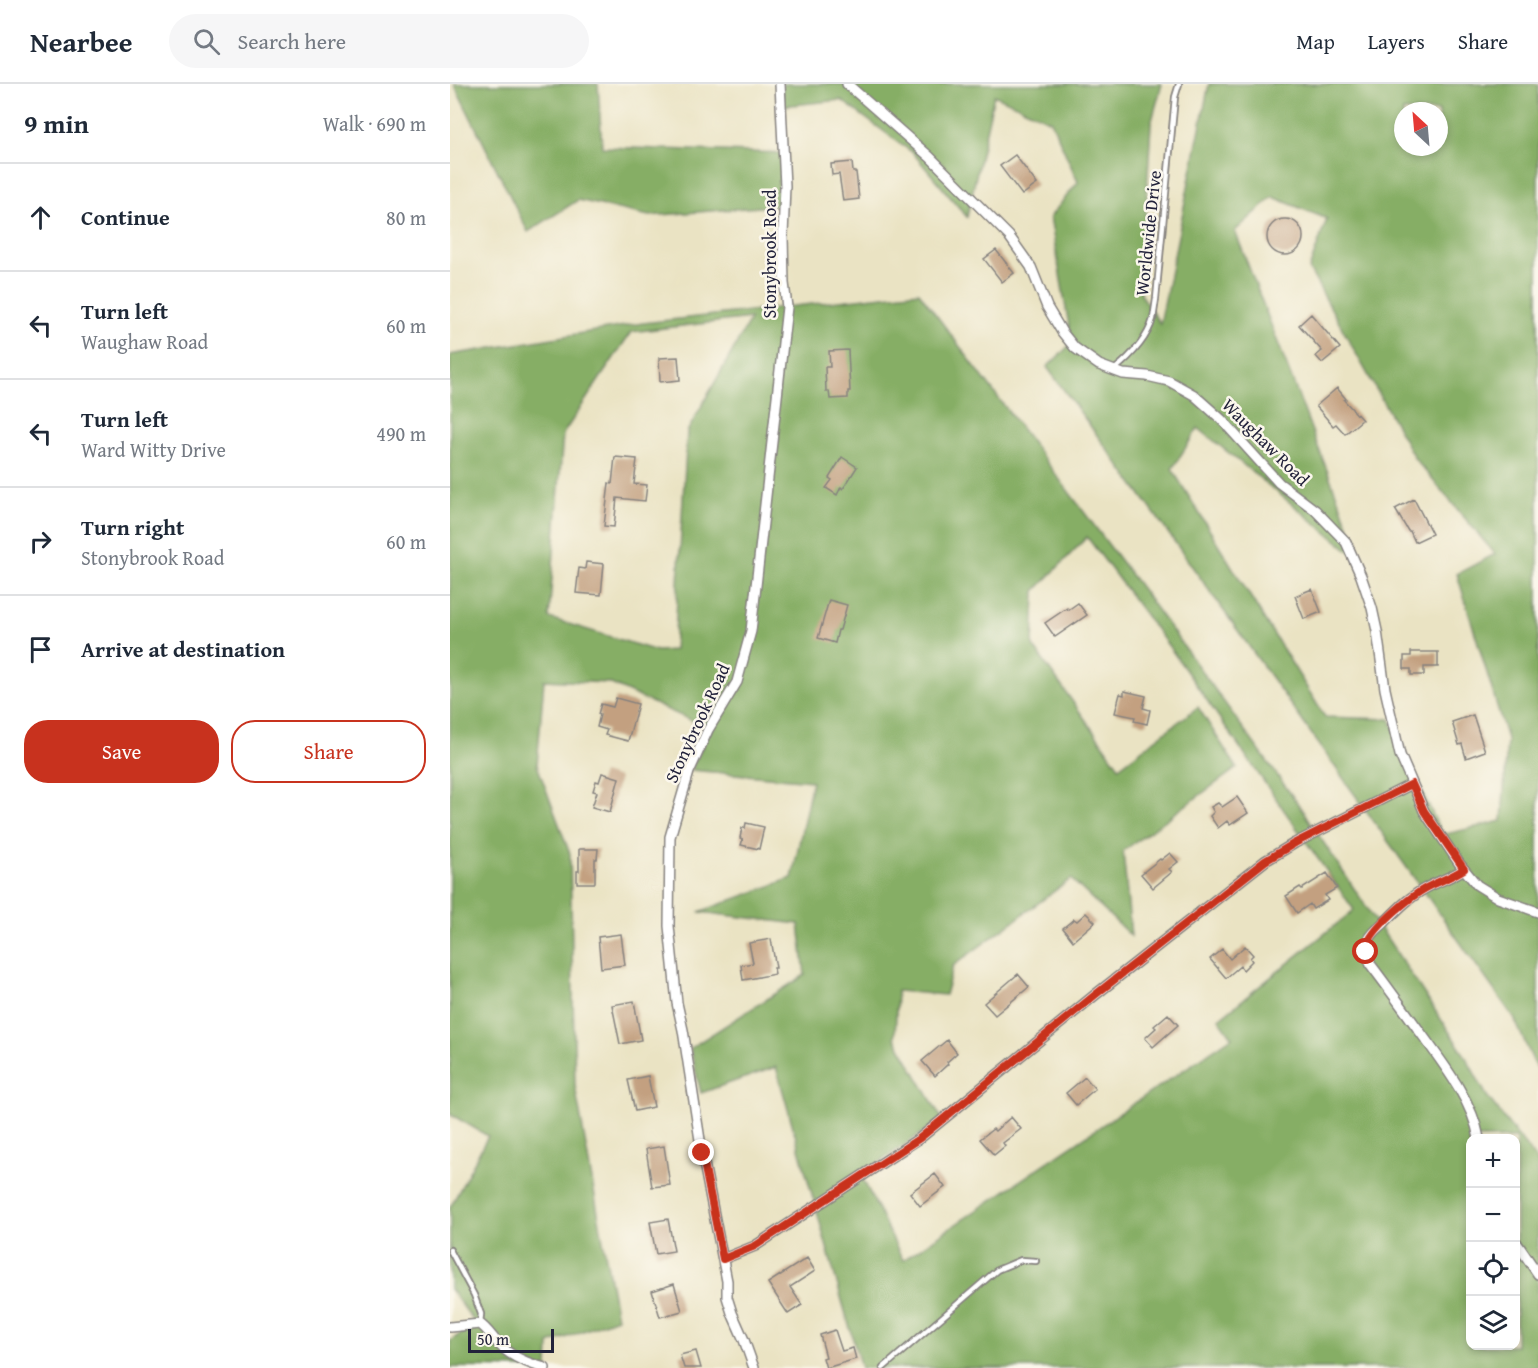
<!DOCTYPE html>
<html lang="en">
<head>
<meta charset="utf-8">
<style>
  body { margin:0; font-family:"Gentium Book Plus",serif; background:#f6f6f7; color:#1f2937 }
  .controls { position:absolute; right:18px; bottom:18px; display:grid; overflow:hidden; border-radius:12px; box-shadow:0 3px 9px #0003 }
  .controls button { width:54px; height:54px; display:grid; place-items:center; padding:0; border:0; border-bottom:2px solid #e0e1e3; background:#fff; color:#1f2937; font:30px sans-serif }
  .compass { position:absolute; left:944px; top:18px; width:54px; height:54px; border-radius:50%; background:#fff; box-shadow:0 3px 9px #0003; rotate:334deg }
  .scale { position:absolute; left:18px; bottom:15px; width:86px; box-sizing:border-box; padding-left:6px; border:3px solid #22223b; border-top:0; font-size:16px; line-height:21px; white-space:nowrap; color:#22223b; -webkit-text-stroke:4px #fbf7ec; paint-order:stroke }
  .stop { position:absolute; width:18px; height:18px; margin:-14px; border:4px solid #c8321e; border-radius:50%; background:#fff }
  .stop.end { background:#c8321e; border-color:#fff; box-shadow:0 2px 6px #0008 }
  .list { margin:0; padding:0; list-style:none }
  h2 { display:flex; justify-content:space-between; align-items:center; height:78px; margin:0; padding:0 24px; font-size:26px }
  h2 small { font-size:20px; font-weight:400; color:#747a83 }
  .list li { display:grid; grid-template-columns:39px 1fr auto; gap:18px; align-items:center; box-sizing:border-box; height:108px; padding:0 24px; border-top:2px solid #e0e1e3 }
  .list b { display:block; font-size:22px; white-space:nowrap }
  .list p { margin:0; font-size:20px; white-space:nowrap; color:#747a83 }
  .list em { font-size:20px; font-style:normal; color:#747a83 }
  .actions { display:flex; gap:12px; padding:18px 24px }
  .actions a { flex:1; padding:14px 0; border:2px solid #c8321e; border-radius:24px; text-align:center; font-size:21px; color:#c8321e }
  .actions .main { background:#c8321e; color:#fff }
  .icon { flex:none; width:33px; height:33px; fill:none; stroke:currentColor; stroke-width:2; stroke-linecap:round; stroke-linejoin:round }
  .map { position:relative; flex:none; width:1088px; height:1284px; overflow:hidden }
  header { display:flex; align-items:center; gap:36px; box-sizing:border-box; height:84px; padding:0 30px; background:#fff; border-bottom:2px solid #e0e1e3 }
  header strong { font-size:28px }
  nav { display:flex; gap:33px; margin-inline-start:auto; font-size:21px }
  .search { width:420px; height:54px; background:#f6f6f7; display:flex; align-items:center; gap:15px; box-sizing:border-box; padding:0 21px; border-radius:33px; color:#747a83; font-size:22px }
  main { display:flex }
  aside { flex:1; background:#fff }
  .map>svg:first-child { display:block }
  .forest { fill:#86ae65; stroke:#546850; stroke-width:1.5; fill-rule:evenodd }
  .building { fill:#c3a080 }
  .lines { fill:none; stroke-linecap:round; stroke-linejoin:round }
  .lane-casing { stroke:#86827f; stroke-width:8 }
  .street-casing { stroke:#86827f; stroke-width:12 }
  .lane { stroke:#fff; stroke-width:4.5 }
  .street { stroke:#fff; stroke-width:9 }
  .route { stroke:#c8321e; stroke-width:8 }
  .labels { text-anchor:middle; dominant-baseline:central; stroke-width:5; stroke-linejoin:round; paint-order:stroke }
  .street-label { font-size:18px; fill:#22223b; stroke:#fbf7ec }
</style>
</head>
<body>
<header>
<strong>Nearbee</strong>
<div class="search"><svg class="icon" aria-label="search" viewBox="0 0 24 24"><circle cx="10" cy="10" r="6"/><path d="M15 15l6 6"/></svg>Search here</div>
<nav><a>Map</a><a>Layers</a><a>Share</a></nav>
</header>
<main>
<aside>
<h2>9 min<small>Walk · 690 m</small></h2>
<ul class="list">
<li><svg class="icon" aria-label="ahead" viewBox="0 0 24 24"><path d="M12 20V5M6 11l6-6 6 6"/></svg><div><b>Continue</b></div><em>80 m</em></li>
<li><svg class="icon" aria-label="left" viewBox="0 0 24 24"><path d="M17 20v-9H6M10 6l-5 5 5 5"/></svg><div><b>Turn left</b><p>Waughaw Road</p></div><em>60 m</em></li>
<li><svg class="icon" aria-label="left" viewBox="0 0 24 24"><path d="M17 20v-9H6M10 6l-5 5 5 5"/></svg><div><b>Turn left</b><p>Ward Witty Drive</p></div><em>490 m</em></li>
<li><svg class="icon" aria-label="right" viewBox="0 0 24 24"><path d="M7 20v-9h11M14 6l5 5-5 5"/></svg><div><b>Turn right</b><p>Stonybrook Road</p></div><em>60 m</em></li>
<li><svg class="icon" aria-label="arrive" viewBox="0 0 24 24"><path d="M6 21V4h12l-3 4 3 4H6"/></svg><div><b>Arrive at destination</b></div></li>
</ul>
<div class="actions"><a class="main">Save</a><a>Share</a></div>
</aside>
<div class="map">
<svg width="1088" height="1284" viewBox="0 0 1088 1284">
  <rect width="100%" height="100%" fill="#fbf7ec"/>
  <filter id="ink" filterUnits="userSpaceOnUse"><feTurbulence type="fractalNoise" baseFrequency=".0167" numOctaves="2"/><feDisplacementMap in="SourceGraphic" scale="12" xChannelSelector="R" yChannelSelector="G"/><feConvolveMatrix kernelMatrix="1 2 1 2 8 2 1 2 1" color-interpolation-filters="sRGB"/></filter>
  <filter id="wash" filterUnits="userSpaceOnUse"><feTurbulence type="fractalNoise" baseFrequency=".008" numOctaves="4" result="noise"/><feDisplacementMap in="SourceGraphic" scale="24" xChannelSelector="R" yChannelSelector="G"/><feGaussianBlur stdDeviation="1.35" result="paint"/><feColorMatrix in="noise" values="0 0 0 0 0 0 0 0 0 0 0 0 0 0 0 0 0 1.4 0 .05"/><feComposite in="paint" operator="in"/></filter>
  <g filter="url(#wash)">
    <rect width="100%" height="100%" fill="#eae3c3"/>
    <path class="forest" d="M4 0H148L152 63 334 69 335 121 199 132 128 116 78 148Z
      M332 0H712L701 40 691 210 710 240 759 0H1088V985L1084 979 1064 934 699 422 597 283 622 259 600 133 628 98 601 37 544 11 517 133 463 69 391 16 333 22ZM953 27H989V63H953ZM823 113 877 135 859 185 965 375 1045 470 1007 490 1057 655 1052 737 992 751 940 635 875 633 816 538 722 385 748 344 912 477 785 147Z
      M469 208 694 508 846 717 1014 970 1037 1012 1088 1078V1284H411L326 983 251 1009 240 964 355 891 349 840 249 828 342 794 362 697 241 686 260 645 159 599 94 596 87 681 120 770 125 1002 167 1234 99 1260 98 1284 0 1283V1257L26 1240 0 1205V1124L38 1052 0 1030V271L193 239ZM301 234 237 348 224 566 207 567 99 534 113 350 181 248ZM637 453 723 568 904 826 769 935 782 953 453 1176 411 1091 492 1035 445 954 447 907 495 911 503 882 621 795 681 852 673 767 787 684 748 623 669 683 583 562 585 507ZM1020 1054H1066V1262H1020Z"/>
    <g id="blocks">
      <path class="building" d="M565 71 587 100 572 111 550 82Z
        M402 78 403 88H406L409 115 393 117 389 90 382 91 381 80Z
        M817 153a18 18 0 1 1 36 0a18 18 0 1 1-36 0Z
        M546 166 564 189 552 198 534 175Z
        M861 230 890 264 872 279 866 272 872 267 849 241Z
        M398 266 400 307H398V314L380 315 379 307H376L375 283H380L379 267Z
        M228 273 230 296 210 298 209 274Z
        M887 304 896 315 894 316 912 336 895 350 886 340 883 342 866 322Z
        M165 373 187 375 184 400 197 401 195 417 167 414 164 443 154 442 159 399 162 400Z
        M392 373 407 383 393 405 391 403 387 411 376 404 382 396 379 394Z
        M964 415 982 450 965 458 960 447H958L945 425Z
        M136 478 154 480 151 511 126 509 129 484 135 485Z
        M862 505 871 528 854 535 845 512Z
        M379 516 397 521 390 546H388L385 559 368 554Z
        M628 519 637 531 605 553 595 539 617 524 618 526Z
        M961 568H988V583H974V591H961V585H954V572H961Z
        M674 607 696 612 693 624 700 626 697 640 684 637 685 633 665 629 670 610 674 611Z
        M166 614 188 620 178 657 155 651 157 646 147 643 150 631 148 630 151 620 163 623Z
        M1023 631 1035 667 1016 674 1012 660 1009 661 1002 638Z
        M152 689 169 694 160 728 142 723 147 708 143 707 146 697 149 698Z
        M787 713 798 729 780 741 777 737 768 744 760 732 764 728 761 723 768 719 772 723Z
        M296 739 314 743 309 765 291 761 293 755 290 754 292 744H295Z
        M129 765H148L147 775H145V799H127V787H129Z
        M720 769 728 778 719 785 722 788 703 804 691 790 710 775 711 776Z
        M877 789 887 804 875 811 878 816 863 825 860 820 847 829 836 812 850 803 852 805Z
        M636 829 645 838 623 857 613 844 624 835 627 837Z
        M171 850 175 881 151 884 148 853Z
        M321 855 326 884H324L325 890 293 896 291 881 303 879 299 859Z
        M795 862 803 871 800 874 802 877 793 886 790 882 776 894 760 875 772 865 780 875Z
        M568 890 579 903 545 931 534 919Z
        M184 917 191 956 170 960 162 921Z
        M718 930 728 941 703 963 695 954 706 944 704 942Z
        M497 956 507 969 497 978 498 980 485 992 472 977Z
        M198 992 204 1023 185 1027 178 996Z
        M635 993 645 1005 626 1021 616 1009Z
        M561 1033 571 1045 553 1059 555 1062 544 1071 530 1055 543 1045 545 1047Z
        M214 1062 220 1101 202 1103 196 1065Z
        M485 1090 495 1103 470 1122 460 1109Z
        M218 1135 224 1167 206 1170 200 1138Z
        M357 1174 365 1187 340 1203 352 1221 338 1230 318 1199Z
        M224 1200 232 1227 210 1233 202 1207Z
        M385 1246 392 1267 403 1264 406 1275 376 1284 373 1274 376 1273 370 1251Z
        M246 1267 251 1284H234L230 1271Z"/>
    </g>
  </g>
  <g filter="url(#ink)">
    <use href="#blocks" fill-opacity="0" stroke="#86827f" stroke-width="1.5"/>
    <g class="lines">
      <g class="lane-casing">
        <path id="lane" d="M664 286C680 273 697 256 703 235 704 229 705 222 706 215L725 13 729 0
          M0 1166 24 1211 31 1230 30 1240
          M433 1284 547 1186 571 1176 586 1177"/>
      </g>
      <g class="street-casing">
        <path id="street" d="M397 0 480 73 559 152 581 183 597 223 612 248 625 264 649 281 673 290 697 292 719 297 744 311 771 335 829 399 865 426 896 458 911 492 922 524 927 547 935 605 950 671 974 727 1009 779 1027 801 1048 814 1088 828
          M1014 785C1002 793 989 797 976 804 959 813 946 827 933 840 926 846 918 853 916 863 915 869 919 875 921 881 937 902 952 923 968 945 991 977 1022 1015 1029 1054
          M1066 1158 1088 1190
          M273 1175 305 1162 470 1054 645 911 815 777 845 759 962 700
          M0 1243 30 1240C39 1246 44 1257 53 1264 65 1275 80 1280 95 1284
          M304 1284 294 1256 282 1229 277 1213V1197L252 1069 233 946 227 919 219 842 220 753 239 688 258 646 287 598 301 547 337 223 334 199 333 152 335 102 330 0"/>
      </g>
      <use href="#lane" class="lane"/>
      <use href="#street" class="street"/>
    </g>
  </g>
  <g class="lines" filter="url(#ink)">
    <path class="route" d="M252 1069 273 1175 305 1162 470 1054 645 911 815 777 845 759 962 700 974 727 1014 785C1002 793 989 797 976 804 961 812 928 840 920 855 917 859 916 863 916 868"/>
  </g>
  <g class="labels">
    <g class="street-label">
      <text transform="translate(698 149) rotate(-84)">Worldwide Drive</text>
      <text transform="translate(319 170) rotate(-90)">Stonybrook Road</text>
      <text transform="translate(816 358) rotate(45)">Waughaw Road</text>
      <text transform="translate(247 639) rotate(-65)">Stonybrook Road</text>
    </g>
  </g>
</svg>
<div class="controls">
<button>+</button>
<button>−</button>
<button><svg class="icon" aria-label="locate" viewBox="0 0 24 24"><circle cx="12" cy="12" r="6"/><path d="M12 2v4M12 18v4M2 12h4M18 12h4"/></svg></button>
<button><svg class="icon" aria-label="layers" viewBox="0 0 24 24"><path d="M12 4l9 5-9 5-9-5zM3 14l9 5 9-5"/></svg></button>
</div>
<svg class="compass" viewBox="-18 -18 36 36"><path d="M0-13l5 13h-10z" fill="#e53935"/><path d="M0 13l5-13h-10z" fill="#747a83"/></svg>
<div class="scale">50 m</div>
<div class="stop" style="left:916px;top:868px"></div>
<div class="stop end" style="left:252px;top:1069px"></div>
</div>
</main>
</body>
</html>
